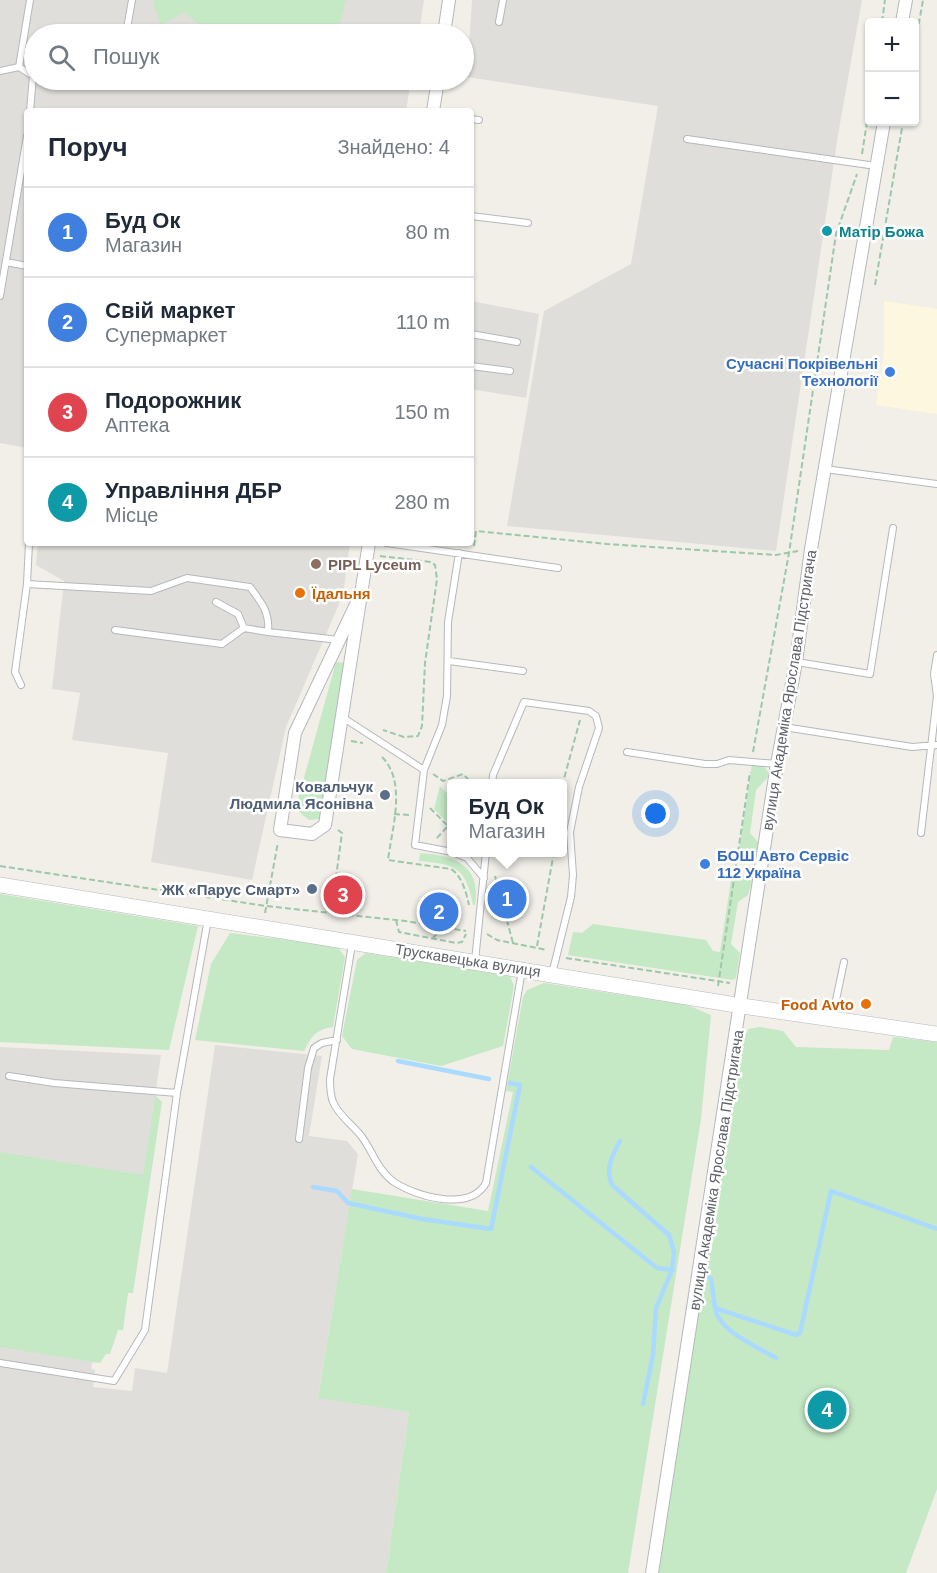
<!DOCTYPE html>
<html lang="uk">
<head>
<meta charset="utf-8">
<style>
  body { margin:0; font-family:Helvetica,sans-serif; background:#f2f2f3; color:#1f2937 }
  .controls { position:absolute; right:18px; top:18px; display:grid; overflow:hidden; border-radius:6px; box-shadow:0 2px 4px #0004 }
  .controls button { width:54px; height:54px; display:grid; place-items:center; padding:0; border:0; border-bottom:2px solid #e0e1e3; background:#fff; color:#1f2937; font:30px sans-serif }
  .you { position:absolute; left:656px; top:814px; width:21px; height:21px; margin:-15px; border:4px solid #fff; border-radius:50%; background:#1a73e8; box-shadow:0 0 0 9px #1a73e833 }
  .badge { display:grid; place-items:center; width:39px; height:39px; border-radius:50%; background:#b45309; color:#fff; font-size:20px; font-weight:700 }
  .pin { position:absolute; translate:-50% -50%; border:3px solid #fff; box-shadow:0 2px 6px #0006 }
  .popup { position:absolute; left:447px; top:779px; width:120px; height:78px; box-sizing:border-box; display:grid; place-content:center; border-radius:6px; background:#fff; filter:drop-shadow(0 2px 4px #0005); font-size:20px; white-space:nowrap; color:#747a83 }
  .popup b { font-size:22px; color:#1f2937 }
  .popup::after { content:''; position:absolute; left:50%; top:100%; margin-left:-12px; border:12px solid transparent; border-top-color:#fff }
  .list { margin:0; padding:0; list-style:none }
  h2 { display:flex; justify-content:space-between; align-items:center; height:78px; margin:0; padding:0 24px; font-size:26px }
  h2 small { font-size:20px; font-weight:400; color:#747a83 }
  .list li { display:grid; grid-template-columns:39px 1fr auto; gap:18px; align-items:center; box-sizing:border-box; height:90px; padding:0 24px; border-top:2px solid #e0e1e3 }
  .list b { display:block; font-size:22px; white-space:nowrap }
  .list p { margin:0; font-size:20px; white-space:nowrap; color:#747a83 }
  .list em { font-size:20px; font-style:normal; color:#747a83 }
  .icon { flex:none; width:33px; height:33px; fill:none; stroke:currentColor; stroke-width:2; stroke-linecap:round; stroke-linejoin:round }
  .map { position:relative; flex:none; width:937px; height:1573px; overflow:hidden }
  .search { position:absolute; background:#fff; box-shadow:0 2px 4px #0004; left:24px; top:24px; width:450px; height:66px; display:flex; align-items:center; gap:15px; box-sizing:border-box; padding:0 21px; border-radius:33px; color:#747a83; font-size:22px }
  .panel { position:absolute; background:#fff; box-shadow:0 2px 4px #0004; left:24px; top:108px; width:450px; height:438px; border-radius:6px }
  .map>svg:first-child { display:block }
  .commercial { fill:#fef7e0 }
  .industrial { fill:#e0deda }
  .green { fill:#c5e8c5 }
  .lines { fill:none; stroke-linecap:round; stroke-linejoin:round }
  .stream { stroke:#aadaff; stroke-width:4.5 }
  .service-casing { stroke:#b5b8bc; stroke-width:8 }
  .minor-casing { stroke:#b5b8bc; stroke-width:14 }
  .tertiary-casing { stroke:#b5b8bc; stroke-width:16 }
  .path { stroke:#9cc7a9; stroke-width:2; stroke-dasharray:6 3; stroke-linecap:butt }
  .service { stroke:#fff; stroke-width:6 }
  .minor { stroke:#fff; stroke-width:12 }
  .tertiary { stroke:#fff; stroke-width:15 }
  .culture-dot { fill:#0f9aa8; stroke:#fff; stroke-width:2 }
  .shop-dot { fill:#3f7fe0; stroke:#fff; stroke-width:2 }
  .education-dot { fill:#8d6e63; stroke:#fff; stroke-width:2 }
  .food-dot { fill:#e8710a; stroke:#fff; stroke-width:2 }
  .service-dot { fill:#5c6f8a; stroke:#fff; stroke-width:2 }
  .labels { text-anchor:middle; dominant-baseline:central; stroke-width:5; stroke-linejoin:round; paint-order:stroke }
  .culture-label { font-size:15px; font-weight:bold; fill:#0d838f; stroke:#fff; text-anchor:start }
  .shop-label { font-size:15px; font-weight:bold; fill:#366cbe; stroke:#fff; text-anchor:end }
  .education-label { font-size:15px; font-weight:bold; fill:#785e54; stroke:#fff; text-anchor:start }
  .food-label { font-size:15px; font-weight:bold; fill:#c56008; stroke:#fff; text-anchor:start }
  .street-label { font-size:15px; fill:#5f6368; stroke:#fff }
  .service-label { font-size:15px; font-weight:bold; fill:#4e5e75; stroke:#fff; text-anchor:end }
</style>
</head>
<body>
<div class="map">
<svg width="937" height="1573" viewBox="0 0 937 1573">
  <rect width="100%" height="100%" fill="#f1efe8"/>
  <path class="commercial" d="M884 301 937 309V414L876 405 884 351Z"/>
  <path class="industrial" d="M0 0H424L419 34H34V80H411L406 111H27V448L0 443Z
    M472 0H862L838 135 776 551 507 526 544 311 631 264 658 106 467 77Z
    M471 301 539 314 526 398 471 389Z
    M38 543H350L343 595 286 727 252 880 151 862 168 753 72 740 80 693 52 689 64 581 36 565Z
    M215 1045 322 1056 309 1136 347 1141 358 1154 318 1397 409 1412 386 1573H0V1047L161 1055 141 1190 123 1188 95 1362 92 1363 91 1369 95 1370 93 1387 132 1391 135 1368 167 1373Z"/>
  <path class="green" d="M155 0H346L337 34H198L200 26 185 12 161 25 153 3Z
    M336 662 346 663 322 811 319 819 309 820 298 811 297 803Z
    M752 764 763 765 770 775 756 790 750 833 758 842V851C755 857 745 859 738 857Z
    M440 786 451 798V826L434 809Z
    M420 853C453 855 482 865 475 905H473C466 867 455 864 419 861Z
    M732 874 743 875 752 881 748 895 738 902 731 944 740 953 736 978 733 980 568 955 573 932 582 933 593 924 706 940 713 951 720 952Z
    M0 894 198 926 169 1050 0 1042Z
    M230 933 337 946 345 957 333 1027C316 1029 311 1037 304 1051L195 1040 211 964Z
    M366 953 510 976 514 986 503 1046 441 1066 352 1049 342 1036 357 960Z
    M544 983 687 1005 711 1015 701 1119 628 1573H386L409 1412 318 1398 352 1189 488 1211 513 1092 506 1091 523 997 527 990Z
    M760 1027 783 1031 796 1047 889 1050 893 1037 937 1042V1489L906 1573H658L740 1049 748 1029Z
    M155 1095 162 1102 133 1293H128L123 1330H118L110 1354H106L100 1363 0 1347V1152L143 1175Z"/>
  <g class="lines">
    <path class="stream" d="M398 1061 489 1079
      M620 1141C612 1156 605 1168 612 1185L669 1235 674 1252 672 1270 656 1308 653 1355 643 1404
      M531 1167 657 1268 673 1270
      M313 1187 337 1191 348 1203 422 1219 491 1229 520 1085 510 1083
      M707 1275 711 1279 715 1308 796 1335 800 1333 831 1191 937 1229
      M715 1308C718 1331 758 1347 776 1358"/>
    <g class="service-casing">
      <path id="service" d="M499 22 503 0
        M126 34 132 0
        M19 67 33 76 30 111
        M0 71 19 67 30 0
        M471 119 479 120
        M687 139 876 166
        M471 216 528 223
        M6 262 27 266
        M0 296 27 136
        M471 334 517 342
        M471 366 510 371
        M825 469 937 484
        M387 543 558 568
        M27 584 29 543
        M216 602 238 614 244 628
        M268 632 339 640
        M449 661 523 671
        M797 662 870 674 893 528
        M21 685 15 672 27 584 151 591 187 578 250 587C261 602 270 612 268 632L244 628 222 644 115 630
        M342 717 424 770 415 845 452 852
        M784 727 912 747 937 745
        M627 752 705 764H717L729 760 777 764
        M424 770 442 725 447 696 448 622 459 553
        M492 784 493 775 524 702 589 711 596 716 599 728 579 787 570 832 573 875 571 897 552 974
        M921 833 937 696 934 674 937 655
        M453 852 467 858 484 878
        M352 944 330 1079C330 1087 330 1094 333 1102 339 1116 353 1125 362 1137 373 1152 378 1171 394 1182 417 1197 470 1212 486 1183L522 970
        M475 961 486 852
        M832 1019 844 962
        M9 1076 54 1083 177 1093
        M299 1139 308 1068 314 1048 322 1043 337 1040
        M0 1363 114 1381 145 1330 177 1093 208 919"/>
    </g>
    <g class="minor-casing">
      <path id="minor" d="M902 22 906 0
        M444 34 449 0
        M433 111 438 80
        M361 594 325 825 312 834 280 830 295 733 361 594 369 543
        M652 1573 777 764 796 662 811 549 884 122"/>
    </g>
    <g class="tertiary-casing">
      <path id="tertiary" d="M0 885 742 1006 937 1034"/>
    </g>
    <path class="path" d="M882 22 885 0
      M914 51 923 0
      M862 154 870 103
      M875 285 903 122
      M474 546 476 531 607 544 776 555 798 551
      M380 556 431 562 435 565 437 579 425 663 422 726 418 736 404 737 383 730
      M351 741 363 743
      M753 752 789 553 836 234 857 174
      M382 757C407 782 392 828 388 860L451 869C462 876 466 892 469 905
      M433 774 443 781 463 774 473 784
      M562 786 580 720
      M430 808 448 826 436 839
      M394 814 409 815
      M0 866 266 906 405 921 466 931
      M495 876 513 943
      M265 913 278 842
      M331 914 342 833 338 830
      M396 920 399 932 456 943 462 942 466 934
      M487 934 497 940 547 950
      M433 938 443 927
      M537 946 554 852
      M566 958 730 983
      M718 986 750 772"/>
    <use href="#service" class="service"/>
    <use href="#minor" class="minor"/>
    <use href="#tertiary" class="tertiary"/>
  </g>
  <circle class="culture-dot" cx="827" cy="231" r="6"/>
  <g class="shop-dot">
    <circle cx="890" cy="372" r="6"/>
    <circle cx="705" cy="864" r="6"/>
  </g>
  <circle class="education-dot" cx="316" cy="564" r="6"/>
  <g class="food-dot">
    <circle cx="300" cy="593" r="6"/>
    <circle cx="866" cy="1004" r="6"/>
  </g>
  <g class="service-dot">
    <circle cx="385" cy="795" r="6"/>
    <circle cx="312" cy="889" r="6"/>
  </g>
  <g class="labels">
    <g class="culture-label">
      <text x="839" y="231">Матір Божа</text>
    </g>
    <g class="shop-label">
      <text x="878" y="363">Сучасні Покрівельні<tspan x="878" dy="17">Технології</tspan></text>
      <text x="717" y="855" text-anchor="start">БОШ Авто Сервіс<tspan x="717" dy="17">112 Україна</tspan></text>
    </g>
    <g class="education-label">
      <text x="328" y="564">PIPL Lyceum</text>
    </g>
    <g class="food-label">
      <text x="312" y="593">Їдальня</text>
      <text x="854" y="1004" text-anchor="end">Food Avto</text>
    </g>
    <g class="street-label">
      <text transform="translate(789 690) rotate(-81)">вулиця Академіка Ярослава Підстригача</text>
      <text transform="translate(468 960) rotate(9)">Трускавецька вулиця</text>
      <text transform="translate(716 1170) rotate(-81)">вулиця Академіка Ярослава Підстригача</text>
    </g>
    <g class="service-label">
      <text x="373" y="786">Ковальчук<tspan x="373" dy="17">Людмила Ясонівна</tspan></text>
      <text x="300" y="889">ЖК «Парус Смарт»</text>
    </g>
  </g>
</svg>
<div class="controls">
<button>+</button>
<button>−</button>
</div>
<div class="you"></div>
<div class="pin badge" style="left:507px;top:899px;background:#3f7fe0">1</div>
<div class="popup"><b>Буд Ок</b>Магазин</div>
<div class="pin badge" style="left:439px;top:912px;background:#3f7fe0">2</div>
<div class="pin badge" style="left:343px;top:895px;background:#e0444e">3</div>
<div class="pin badge" style="left:827px;top:1410px;background:#0f9aa8">4</div>
<div class="search"><svg class="icon" aria-label="search" viewBox="0 0 24 24"><circle cx="10" cy="10" r="6"/><path d="M15 15l6 6"/></svg>Пошук</div>
<section class="panel">
<h2>Поруч<small>Знайдено: 4</small></h2>
<ul class="list">
<li><span class="badge" style="background:#3f7fe0">1</span><div><b>Буд Ок</b><p>Магазин</p></div><em>80 m</em></li>
<li><span class="badge" style="background:#3f7fe0">2</span><div><b>Свiй маркет</b><p>Супермаркет</p></div><em>110 m</em></li>
<li><span class="badge" style="background:#e0444e">3</span><div><b>Подорожник</b><p>Аптека</p></div><em>150 m</em></li>
<li><span class="badge" style="background:#0f9aa8">4</span><div><b>Управління ДБР</b><p>Місце</p></div><em>280 m</em></li>
</ul>
</section>
</div>
</body>
</html>
